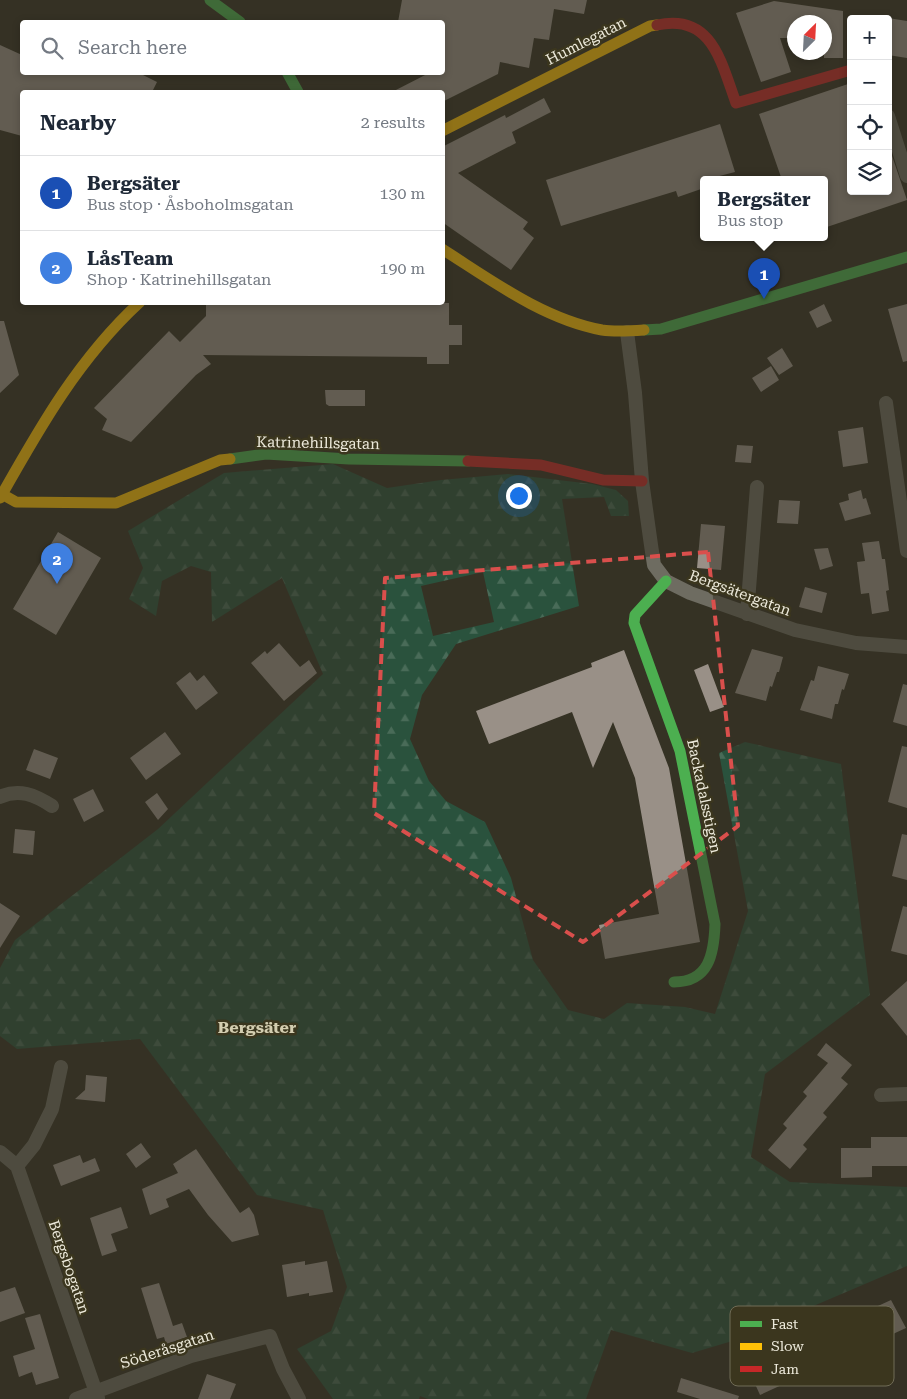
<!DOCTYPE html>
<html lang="en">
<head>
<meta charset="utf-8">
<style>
  body { margin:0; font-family:"Roboto Serif",serif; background:#f2f2f3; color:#1f2937 }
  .controls { position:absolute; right:15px; top:15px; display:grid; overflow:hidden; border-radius:5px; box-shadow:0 2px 8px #0003 }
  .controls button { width:45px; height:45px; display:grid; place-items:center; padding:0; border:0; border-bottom:1px solid #e0e1e3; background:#fff; color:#1f2937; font:25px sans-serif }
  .compass { position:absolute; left:787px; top:15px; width:45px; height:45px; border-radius:50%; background:#fff; box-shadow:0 2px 8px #0003; rotate:24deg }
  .you { position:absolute; left:518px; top:495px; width:18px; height:18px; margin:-12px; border:4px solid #fff; border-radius:50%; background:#1a73e8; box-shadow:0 0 0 8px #1a73e833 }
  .badge { display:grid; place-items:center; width:32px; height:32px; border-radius:50%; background:#5e6364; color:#fff; font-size:16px; font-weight:700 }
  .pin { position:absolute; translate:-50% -41px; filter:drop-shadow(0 1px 2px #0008) }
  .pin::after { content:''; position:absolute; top:26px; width:18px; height:15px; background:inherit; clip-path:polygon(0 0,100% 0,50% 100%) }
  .popup { position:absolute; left:700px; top:176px; width:128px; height:65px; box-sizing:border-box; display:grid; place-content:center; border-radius:5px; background:#fff; filter:drop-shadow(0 1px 4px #0005); font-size:16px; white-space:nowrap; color:#747a83 }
  .popup b { font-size:19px; color:#1f2937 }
  .popup::after { content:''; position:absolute; left:50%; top:100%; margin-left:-10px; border:10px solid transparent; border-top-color:#fff }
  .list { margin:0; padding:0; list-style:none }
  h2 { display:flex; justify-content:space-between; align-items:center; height:65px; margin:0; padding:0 20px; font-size:21px }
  h2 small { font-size:16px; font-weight:400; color:#747a83 }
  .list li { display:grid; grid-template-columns:32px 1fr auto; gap:15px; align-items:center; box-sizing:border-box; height:75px; padding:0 20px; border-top:1px solid #e0e1e3 }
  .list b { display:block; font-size:19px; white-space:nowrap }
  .list p { margin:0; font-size:16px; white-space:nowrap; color:#747a83 }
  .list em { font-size:16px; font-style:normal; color:#747a83 }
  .icon { flex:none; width:28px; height:28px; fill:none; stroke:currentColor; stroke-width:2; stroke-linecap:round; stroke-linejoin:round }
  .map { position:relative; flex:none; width:907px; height:1399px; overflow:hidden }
  .search { position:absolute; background:#fff; box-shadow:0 2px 8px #0003; left:20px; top:20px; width:425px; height:55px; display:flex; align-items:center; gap:12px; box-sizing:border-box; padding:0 18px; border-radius:5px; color:#747a83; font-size:19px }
  .panel { position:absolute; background:#fff; box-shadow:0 2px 8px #0003; left:20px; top:90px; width:425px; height:215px; border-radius:5px }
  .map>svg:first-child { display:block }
  .forest { fill:url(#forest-firs); fill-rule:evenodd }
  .building { fill:#999087 }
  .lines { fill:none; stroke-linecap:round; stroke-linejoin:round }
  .street { stroke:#6e6c61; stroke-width:14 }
  .fast { stroke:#4caf50; stroke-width:11 }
  .slow { stroke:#ffc107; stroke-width:11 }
  .jam { stroke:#c62828; stroke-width:11 }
  .marked { fill:none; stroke:#da4f4c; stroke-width:4; stroke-dasharray:10 6; stroke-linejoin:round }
  .labels { text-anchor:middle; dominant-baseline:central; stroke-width:5; stroke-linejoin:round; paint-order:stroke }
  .street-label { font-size:15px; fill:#ece9da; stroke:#3b361e }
  .neighbourhood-label { font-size:16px; font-weight:bold; fill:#d3cdb0; stroke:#3b361e }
  .key { fill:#3b361e; stroke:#706c56; stroke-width:1 }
  .key-label { font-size:14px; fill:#ece9da }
</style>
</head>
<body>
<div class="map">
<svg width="907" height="1399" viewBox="0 0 907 1399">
  <defs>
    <pattern id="forest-firs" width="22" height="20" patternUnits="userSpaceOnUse" patternTransform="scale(1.25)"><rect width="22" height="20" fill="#2a523d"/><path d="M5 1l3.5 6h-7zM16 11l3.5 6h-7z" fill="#496b58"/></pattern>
  </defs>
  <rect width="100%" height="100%" fill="#353224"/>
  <path class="forest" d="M333 464 387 488 441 480 508 474 592 484 616 490 628 501 629 516H611L604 497 562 499 579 606 456 644 422 695 410 739 429 781 446 801 485 822 511 878 533 960 568 1010 604 1019 627 1003 685 1007 715 1014 748 911 719 753 745 742 841 764 870 995 765 1074 751 1157 790 1182 907 1187V1266L729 1342 692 1353 611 1330 586 1399H428L420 1396 419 1399H333L297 1349 331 1331 347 1287 323 1210 257 1195 140 1039 17 1049 0 1036V968L15 940 158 829 323 674 282 578 212 622 211 572 191 566 162 581 156 616 129 599 143 568 128 531 224 473ZM483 572 494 622 433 636 421 586Z"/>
  <path class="building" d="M402 0H587L584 14 554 9 549 40 534 38 529 68 500 62 498 74 442 102V92H392L431 72H442V22H398Z
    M774 1 843 11V58H824V22H794V38H780L791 72 761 82 736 13Z
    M888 18 907 21V58L888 55Z
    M0 45 22 55V72H137L157 82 152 92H22V136L0 130Z
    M851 83V191H888L889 147 907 200 824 228V180H782L759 114Z
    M544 98 551 112 512 132 516 143 458 173 528 222 523 229 534 238 511 270 442 222V147L505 115 506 118Z
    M720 124 735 172 704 180V188L678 197 676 191 561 226 546 180Z
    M206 302 449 303V325H462V345H449V364H427V357L203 355 211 364 196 375 131 442 102 430 107 419 94 408 169 331 180 342 206 316Z
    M824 304 832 321 817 328 809 312Z
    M907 304V361L903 362 888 309Z
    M0 321H4L19 375 0 393Z
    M782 348 793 366 779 375 767 358Z
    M771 366 779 380 761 392 752 378Z
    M325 390H365V406H329L326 404Z
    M863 427 868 463 843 467 838 431Z
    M737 445 753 446 751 463 735 462Z
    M861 490 863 499 866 498 871 514 845 521 839 503 849 500 848 494Z
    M779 500 800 501 798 524 777 523Z
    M701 524 725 526 721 570 697 568Z
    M58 532 101 558 56 635 13 609Z
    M879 541 882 559H885L887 574 889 590 886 591 889 611 872 614 869 593 861 594 857 562 865 561 862 543Z
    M828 548 833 566 820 570 814 549Z
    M805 587 827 593 822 613 799 607Z
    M279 643 300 667 309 660 317 673 284 701 251 663 265 651 267 654Z
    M752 649 783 657 779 672H777L772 687 770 686 766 701 735 693Z
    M624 650 669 768 700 942 605 959 599 925 659 914 635 778 613 722 593 768 572 712 489 744 476 711 592 667 591 663Z
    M708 664 724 707 710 712 694 670Z
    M818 666 849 674 844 690 842 689 838 704H835L832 719 800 710 811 680 814 681Z
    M190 672 197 681 204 675 218 693 196 710 176 683Z
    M903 684 907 685V726L893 722Z
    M165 732 181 754 146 780 130 758Z
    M902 746 907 747V808L888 802Z
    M34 749 58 758 50 779 26 770Z
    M93 789 104 811 84 822 73 799Z
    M157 793 168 809 158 820 145 802Z
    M15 829 35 831 33 855 13 853Z
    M902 834 907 835V880L892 876Z
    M0 903 20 916 0 948Z
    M903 906 907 907V955L891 951Z
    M907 981V1036L881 1004Z
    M826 1043 852 1065 841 1078 848 1084 823 1113 827 1117 803 1145 807 1149 790 1169 768 1150 787 1128 783 1124 807 1096 803 1092 828 1063 817 1055Z
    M86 1075 107 1077 105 1102 75 1099 85 1090Z
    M871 1137H907V1166H872V1177L841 1178V1148H871Z
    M141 1143 151 1157 136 1168 126 1154Z
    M196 1149 240 1213 249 1207 254 1215 259 1235 232 1242 208 1215 189 1189 166 1199 169 1207 150 1215 142 1189 178 1173 173 1164Z
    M80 1155 83 1163 95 1158 100 1171 61 1186 53 1165Z
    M121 1207 128 1228 111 1234 117 1251 102 1256 90 1218Z
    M305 1261V1265L327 1261 333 1292 309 1296V1293L287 1297 282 1265Z
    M159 1283 173 1326 182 1323 187 1337 166 1344 164 1337 157 1339 141 1288Z
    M15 1287 25 1313 0 1322V1292Z
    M891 1300 906 1328 760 1395 747 1366Z
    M40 1314 59 1378 36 1385 32 1372 19 1377 13 1356 35 1349 25 1318Z
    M207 1374 236 1384 230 1399H198Z
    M681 1378 739 1396 738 1399H700L677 1392Z"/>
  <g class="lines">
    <path class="street" d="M888 116 907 176
      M627 332 635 393 642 481 651 545 654 565 666 581 690 593 795 630 856 643 907 647
      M886 403 907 551
      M747 614 757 487
      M0 797C19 788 35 795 52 806
      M881 1095 907 1094
      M0 1152 17 1166 98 1398
      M17 1166 34 1145 52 1109 61 1067
      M76 1399 191 1356 270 1336 283 1369 299 1399"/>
    <path class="fast" d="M210 0 240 22
      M287 72 298 92
      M644 330 661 329 907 257
      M230 459 266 454 349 459 468 461
      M666 581 635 615 634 623 680 751 715 924C714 954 709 982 674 982"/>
    <path class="slow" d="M442 131 650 26 657 25
      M442 249C491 280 543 319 602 330 615 332 630 331 644 330
      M0 493 16 502 116 503 220 460 230 459
      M0 498C40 427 79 358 140 302"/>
    <path class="jam" d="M657 25C712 13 721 62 736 103L851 70
      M468 461 541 465 603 480 642 481"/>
  </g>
  <path d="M0 0H907V1399H0ZM708 552 738 826 583 942 374 813 385 578Z" fill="#353224" fill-opacity=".55" fill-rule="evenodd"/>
  <path class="marked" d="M708 552 738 826 583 942 374 813 385 578Z"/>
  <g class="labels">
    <g class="street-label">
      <text transform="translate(586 41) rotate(-27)">Humlegatan</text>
      <text transform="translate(318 443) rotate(1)">Katrinehillsgatan</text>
      <text transform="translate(740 593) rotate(20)">Bergsätergatan</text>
      <text transform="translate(704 796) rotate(78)">Backadalsstigen</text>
      <text transform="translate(69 1267) rotate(71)">Bergsbogatan</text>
      <text transform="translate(167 1349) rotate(-18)">Söderåsgatan</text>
    </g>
    <g class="neighbourhood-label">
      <text x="257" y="1027">Bergsäter</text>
    </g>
  </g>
  <rect x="730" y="1306" width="164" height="80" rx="8" class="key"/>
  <rect x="740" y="1321" width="22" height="6" fill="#4caf50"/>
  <rect x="740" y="1343" width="22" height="7" fill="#ffc107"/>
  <rect x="740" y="1366" width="22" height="6" fill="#c62828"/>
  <g class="key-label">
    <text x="771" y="1329">Fast</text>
    <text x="771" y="1351">Slow</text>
    <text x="771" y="1374">Jam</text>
  </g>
</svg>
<div class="controls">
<button>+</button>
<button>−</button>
<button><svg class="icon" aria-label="locate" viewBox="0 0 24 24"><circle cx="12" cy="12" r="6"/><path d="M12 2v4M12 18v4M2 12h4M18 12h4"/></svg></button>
<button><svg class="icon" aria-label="layers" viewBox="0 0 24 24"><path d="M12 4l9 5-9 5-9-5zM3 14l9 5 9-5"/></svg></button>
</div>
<svg class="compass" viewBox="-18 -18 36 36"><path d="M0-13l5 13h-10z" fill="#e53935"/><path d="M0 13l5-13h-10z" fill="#747a83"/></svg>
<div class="you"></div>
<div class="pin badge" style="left:764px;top:299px;background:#1a4fb4">1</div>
<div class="popup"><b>Bergsäter</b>Bus stop</div>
<div class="pin badge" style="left:57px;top:584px;background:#3f7fe0">2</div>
<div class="search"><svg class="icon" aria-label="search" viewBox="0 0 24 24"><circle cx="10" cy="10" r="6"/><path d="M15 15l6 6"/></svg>Search here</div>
<section class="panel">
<h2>Nearby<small>2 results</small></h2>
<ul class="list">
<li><span class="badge" style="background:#1a4fb4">1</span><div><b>Bergsäter</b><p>Bus stop · Åsboholmsgatan</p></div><em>130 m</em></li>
<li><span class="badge" style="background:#3f7fe0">2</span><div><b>LåsTeam</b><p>Shop · Katrinehillsgatan</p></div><em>190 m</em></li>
</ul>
</section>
</div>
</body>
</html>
